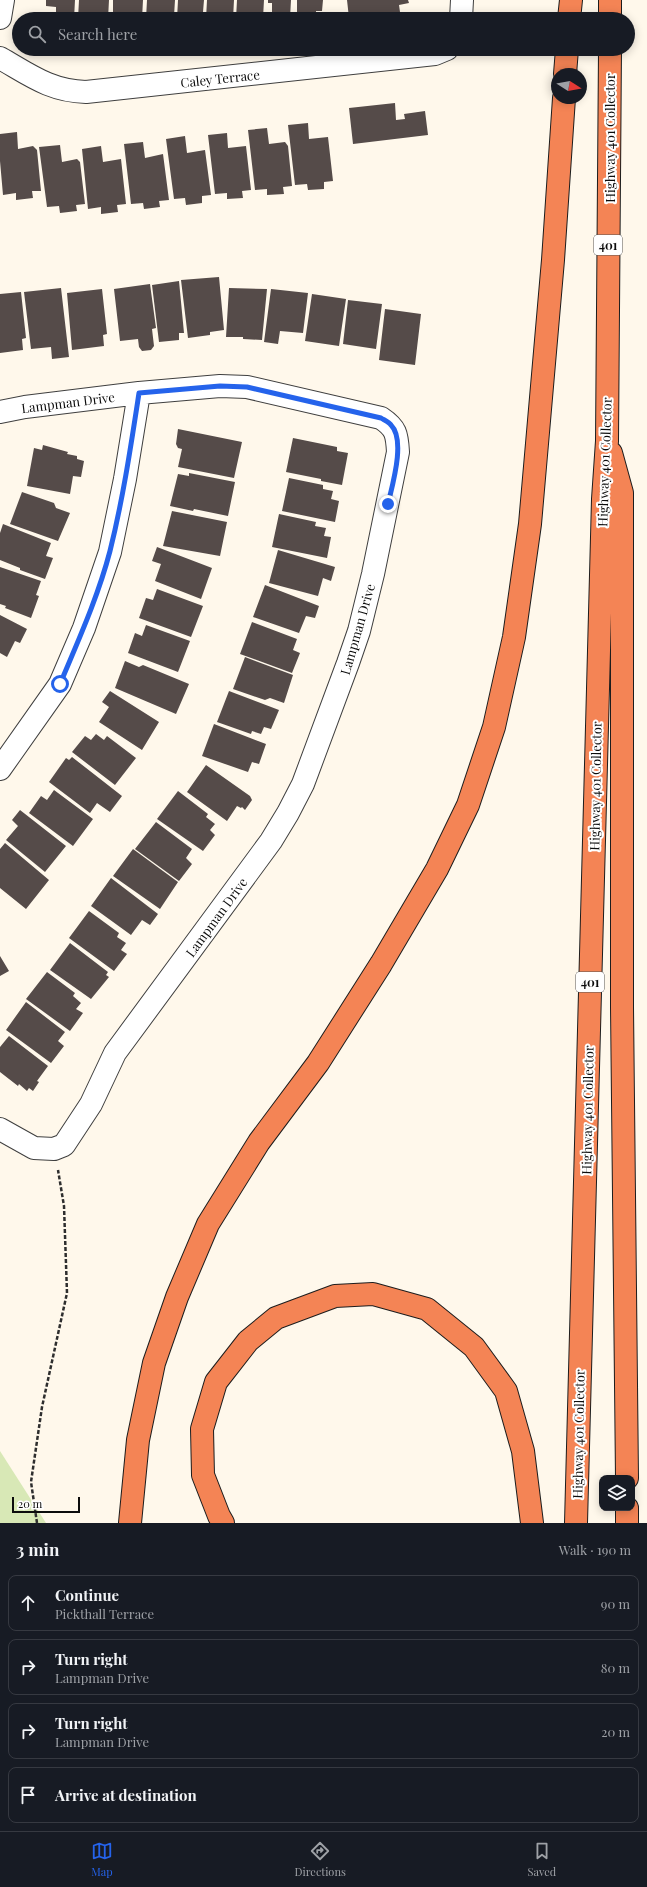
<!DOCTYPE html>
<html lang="en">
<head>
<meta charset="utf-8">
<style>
  body { margin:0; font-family:"Playfair Display",serif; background:#242831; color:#f1f3f6 }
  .controls { position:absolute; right:12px; bottom:12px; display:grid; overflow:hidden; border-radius:8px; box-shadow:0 2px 10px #0003 }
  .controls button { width:36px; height:36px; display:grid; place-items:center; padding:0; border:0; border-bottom:1px solid #363941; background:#171b24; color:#f1f3f6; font:20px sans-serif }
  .compass { position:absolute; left:551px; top:68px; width:36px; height:36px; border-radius:50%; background:#171b24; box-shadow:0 2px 10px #0003; rotate:101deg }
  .scale { position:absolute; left:12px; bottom:10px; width:68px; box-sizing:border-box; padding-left:4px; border:2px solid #0c0c0c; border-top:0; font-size:11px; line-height:14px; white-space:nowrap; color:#0c0c0c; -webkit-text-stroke:3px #fff; paint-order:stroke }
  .stop { position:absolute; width:12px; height:12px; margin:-9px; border:3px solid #2563eb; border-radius:50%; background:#fff }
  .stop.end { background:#2563eb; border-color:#fff; box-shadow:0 1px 4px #0008 }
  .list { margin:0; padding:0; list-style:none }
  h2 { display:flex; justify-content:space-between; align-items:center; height:52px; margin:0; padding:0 16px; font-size:17px }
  h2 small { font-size:13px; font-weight:400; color:#9ea1a6 }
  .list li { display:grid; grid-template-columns:26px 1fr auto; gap:12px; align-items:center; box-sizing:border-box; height:56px; margin:0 8px 8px; padding:0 8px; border:1px solid #363941; border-radius:8px }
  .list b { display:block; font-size:15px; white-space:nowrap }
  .list p { margin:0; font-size:13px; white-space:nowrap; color:#9ea1a6 }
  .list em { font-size:13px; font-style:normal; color:#9ea1a6 }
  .icon { flex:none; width:22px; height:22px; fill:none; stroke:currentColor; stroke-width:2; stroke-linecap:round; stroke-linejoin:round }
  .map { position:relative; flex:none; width:647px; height:1523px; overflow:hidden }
  .search { position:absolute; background:#171b24; box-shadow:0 2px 10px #0003; left:12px; right:12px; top:12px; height:44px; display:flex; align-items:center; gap:10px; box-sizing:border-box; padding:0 14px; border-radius:22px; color:#9ea1a6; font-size:15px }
  .sheet { height:308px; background:#171b24 }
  nav { display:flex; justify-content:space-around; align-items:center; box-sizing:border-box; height:56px; border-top:1px solid #363941; background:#171b24; font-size:11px; color:#9ea1a6 }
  nav a { display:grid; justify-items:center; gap:2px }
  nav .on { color:#2563eb }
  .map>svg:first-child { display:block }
  .green { fill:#d8e8b6 }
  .building { fill:#554b49 }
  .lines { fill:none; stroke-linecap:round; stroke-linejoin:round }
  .minor-casing { stroke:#3f3f3f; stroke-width:24 }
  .motorway-casing { stroke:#1d1d1d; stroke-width:24 }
  .path { stroke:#2e2e2e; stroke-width:2.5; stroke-dasharray:4 2; stroke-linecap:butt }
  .minor { stroke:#fff; stroke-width:22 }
  .motorway { stroke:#f48455; stroke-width:22 }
  .route { stroke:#2563eb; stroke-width:5 }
  .labels { text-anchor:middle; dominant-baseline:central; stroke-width:4; stroke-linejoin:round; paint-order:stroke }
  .shield { fill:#fff; stroke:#555; stroke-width:1 }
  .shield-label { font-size:12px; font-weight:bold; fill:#0c0c0c }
  .street-label { font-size:13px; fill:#0c0c0c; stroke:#fff }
</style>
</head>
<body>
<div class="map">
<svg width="647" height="1523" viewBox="0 0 647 1523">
  <rect width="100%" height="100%" fill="#fff8eb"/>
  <path class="green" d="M0 1451 46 1523H0Z"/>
  <path class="building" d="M46 0H75L74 19H56V7L46 6Z
    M79 0H109L108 19H78Z
    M113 0H143L142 19H113Z
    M147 0H175L174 16H168V19H146Z
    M178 0H204L203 12H198V19H177Z
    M207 0H234L233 19H206Z
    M237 0H264L263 18 236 19Z
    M268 0H291L290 18H272V3H268Z
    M297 0H323L322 11H316V16H297Z
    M347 0H408L409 3 399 5 400 12 349 18Z
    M395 103 396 120 405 119 404 114 425 111 428 135 353 144 349 108Z
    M308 123 309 139 328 137 333 181 324 182V189L308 190 307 184 295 185 288 125Z
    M267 128 269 144 285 142 288 146 292 186 283 187 284 194 267 195V189L255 190 248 130Z
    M17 132 18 149 33 146 37 150 41 191H32L33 198 16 200V193L3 195 0 161V134Z
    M227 133 228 148 246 146 251 190 242 191 243 198 227 199V193L215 194 208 135Z
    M185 136 187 153 205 150 211 195 202 196V203L186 205 185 198 174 199 166 139Z
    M143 142 145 158 163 154 169 200 159 201 160 207 144 209 143 203 131 204 124 144Z
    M60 145 62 162 77 159 80 162 85 204 76 205 77 211 60 213 59 206 47 207 39 147Z
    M101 146 103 162 121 159 126 204 117 205 118 212 101 214V207L88 209 82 149Z
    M219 277 224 330 210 332V335L188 338 181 280Z
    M179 281 184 333H179V340L159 342 152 285Z
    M150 284 156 328 152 329 154 346 151 350 142 351 139 347 138 339 120 341 114 289Z
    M61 288 69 357 52 359 51 347 31 349 24 292Z
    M229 288 267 289 262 340 243 339V337H226Z
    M102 289 107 334 103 335 104 346 72 350 67 293Z
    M271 289 308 293 303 333 280 331 278 344 264 342Z
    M21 292 26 338 22 339 23 350 0 353V294Z
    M312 294 346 299 339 346 305 341Z
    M348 300 382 304 376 349 343 344Z
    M385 309 421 314 415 365 379 360Z
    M178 429 242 442 234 478 178 467 182 449 178 448 176 444Z
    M293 438 337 447V451L348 453 342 485 321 481V479L286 472Z
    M43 445 68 452 67 454 77 456V459L84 461 81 477 73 476 70 494 27 486 34 448 42 450Z
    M189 473 235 482 228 516 194 509 193 511 170 506 178 474 189 476Z
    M289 478 323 485V489L333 491 331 499 339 501 335 522 282 511Z
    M22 492 54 503 56 508 70 513 58 541 10 524Z
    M172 511 227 522 220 556 163 546Z
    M279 514 316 522 315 526 326 528 324 536 331 537 327 558 272 547Z
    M3 524 51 543 46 556 53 558 45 579 20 570V568L0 560V533Z
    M157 547 212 568 201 599 155 581 161 564 152 561Z
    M278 550 335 567 331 581 323 578 318 596 269 583Z
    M0 567 41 581 36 595 39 596 31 618 5 608 6 606 0 604Z
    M265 585 319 606 315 618 306 616 299 633 253 617Z
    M157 589 203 606 191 637 139 618 146 598 153 600Z
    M0 615 27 629 20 643 15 641 7 657 0 653Z
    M252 622 297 639 293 650 300 653 292 673 240 654Z
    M146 625 190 641 178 672 128 653 135 633 142 636Z
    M245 657 293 675 284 703 270 698 265 700 233 689Z
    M125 661 139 667 143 665 189 684 176 714 115 688Z
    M110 691 159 722 142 750 99 722 109 707 102 702Z
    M229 691 279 710 271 729 264 727 261 734 252 731 251 734 217 722Z
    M214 724 266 744 259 764 252 762 248 772 202 756Z
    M96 734 104 740 107 736 136 758 115 785 72 752 85 736 91 740Z
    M72 757 122 796 110 812 97 803 90 813 49 782 66 758 69 760Z
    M206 765 250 796 252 800 245 810 242 807 241 808 237 806 227 821 187 792Z
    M54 790 93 819 73 846 29 813 41 796 47 800Z
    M178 791 208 814 206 817 215 824 210 830 215 835 203 851 157 819Z
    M20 810 66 846 45 872 6 840 18 826 12 820Z
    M156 822 192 849 186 858 192 864 179 881 135 849Z
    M5 843 49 880 26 909 0 888V849Z
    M133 849 178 882 160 909 113 876Z
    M111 878 158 914 150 925 142 920 131 935 91 906Z
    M89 911 119 933 117 937 126 943 121 950 127 954 114 971 69 938Z
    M70 943 108 972 106 975 109 977 91 999 50 970Z
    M0 956 9 971 0 976Z
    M47 972 75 993 73 996 81 1003 76 1009 83 1013 70 1031 26 999Z
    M26 1002 65 1032 58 1041 64 1046 51 1063 6 1030Z
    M9 1036 48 1066 37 1081 39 1082 33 1091 29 1088 27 1091 19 1084 18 1086 0 1072V1047Z"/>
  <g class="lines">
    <g class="minor-casing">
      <path id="minor" d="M0 18 3 0
        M461 19 462 0
        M0 58C30 75 50 91 86 92L435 54 447 49
        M0 412 25 407 139 393 220 386 247 387 381 418C396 428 397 434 398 452L373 574 359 631 348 663 303 784 288 813 271 841 115 1053 91 1104 64 1145 54 1149 34 1148 0 1129
        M0 769 60 684 84 628 110 552 125 479 139 393"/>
    </g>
    <g class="motorway-casing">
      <path id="motorway" d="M569 19 571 0
        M610 19V0
        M565 74 567 49
        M611 453 622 493V1007L627 1478
        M627 1508V1523
        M130 1523 138 1440 154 1363 177 1297 208 1224 259 1142 318 1063 381 964 437 869 468 805 494 727 514 637 530 524 553 260 564 98
        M223 1523 219 1516 203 1475 202 1429 216 1382 248 1341 276 1318 335 1296 373 1294 427 1309 474 1347 506 1391 523 1451 532 1523
        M576 1523 603 499 607 441 610 49"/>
    </g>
    <path class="path" d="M37 1523 31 1482 42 1407 67 1293 64 1206 58 1170"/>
    <use href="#minor" class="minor"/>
    <use href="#motorway" class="motorway"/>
  </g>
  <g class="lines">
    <path class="route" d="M60 684C78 641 98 597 110 551 123 499 131 445 139 393L220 386 247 387 381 418C384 420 389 422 391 425 406 440 392 486 388 504"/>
  </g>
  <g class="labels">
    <g class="shield">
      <rect x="594" y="235" width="28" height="20" rx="3"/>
      <rect x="576" y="972" width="28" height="20" rx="3"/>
    </g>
    <g class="shield-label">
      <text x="608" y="245">401</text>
      <text x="590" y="982">401</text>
    </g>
    <g class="street-label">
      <text transform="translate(220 78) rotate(-6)">Caley Terrace</text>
      <text transform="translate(609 138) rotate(-90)">Highway 401 Collector</text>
      <text transform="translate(68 402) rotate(-7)">Lampman Drive</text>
      <text transform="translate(604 462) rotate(-88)">Highway 401 Collector</text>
      <text transform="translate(357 629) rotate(-74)">Lampman Drive</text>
      <text transform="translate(595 786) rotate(-89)">Highway 401 Collector</text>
      <text transform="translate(216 917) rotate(-54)">Lampman Drive</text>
      <text transform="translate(587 1110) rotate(-89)">Highway 401 Collector</text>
      <text transform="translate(578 1434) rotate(-89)">Highway 401 Collector</text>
    </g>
  </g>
</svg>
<div class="controls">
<button><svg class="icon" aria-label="layers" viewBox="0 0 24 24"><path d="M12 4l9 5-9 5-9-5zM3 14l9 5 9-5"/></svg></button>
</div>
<svg class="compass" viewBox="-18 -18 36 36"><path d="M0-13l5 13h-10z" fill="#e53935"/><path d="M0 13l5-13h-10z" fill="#9ea1a6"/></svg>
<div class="scale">20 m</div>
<div class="stop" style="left:60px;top:684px"></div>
<div class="stop end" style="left:388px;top:504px"></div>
<div class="search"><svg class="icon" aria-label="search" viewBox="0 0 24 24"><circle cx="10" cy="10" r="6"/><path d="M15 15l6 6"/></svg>Search here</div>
</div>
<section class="sheet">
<h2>3 min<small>Walk · 190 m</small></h2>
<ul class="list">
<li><svg class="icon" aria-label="ahead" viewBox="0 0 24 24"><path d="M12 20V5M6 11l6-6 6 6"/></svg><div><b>Continue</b><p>Pickthall Terrace</p></div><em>90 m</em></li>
<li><svg class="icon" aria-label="right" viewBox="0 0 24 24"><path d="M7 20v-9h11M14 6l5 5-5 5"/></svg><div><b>Turn right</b><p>Lampman Drive</p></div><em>80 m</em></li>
<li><svg class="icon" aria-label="right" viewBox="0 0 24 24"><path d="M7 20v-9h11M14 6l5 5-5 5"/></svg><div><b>Turn right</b><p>Lampman Drive</p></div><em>20 m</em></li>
<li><svg class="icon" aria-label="arrive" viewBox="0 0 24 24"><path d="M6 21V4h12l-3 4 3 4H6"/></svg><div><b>Arrive at destination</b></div></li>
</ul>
</section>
<nav>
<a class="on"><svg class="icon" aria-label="map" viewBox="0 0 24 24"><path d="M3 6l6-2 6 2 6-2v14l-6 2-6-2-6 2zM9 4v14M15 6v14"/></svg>Map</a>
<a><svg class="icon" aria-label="directions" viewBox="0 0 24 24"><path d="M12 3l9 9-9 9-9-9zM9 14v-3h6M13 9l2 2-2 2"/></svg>Directions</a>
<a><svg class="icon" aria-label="saved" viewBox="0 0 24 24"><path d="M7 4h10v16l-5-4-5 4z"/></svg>Saved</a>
</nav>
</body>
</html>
